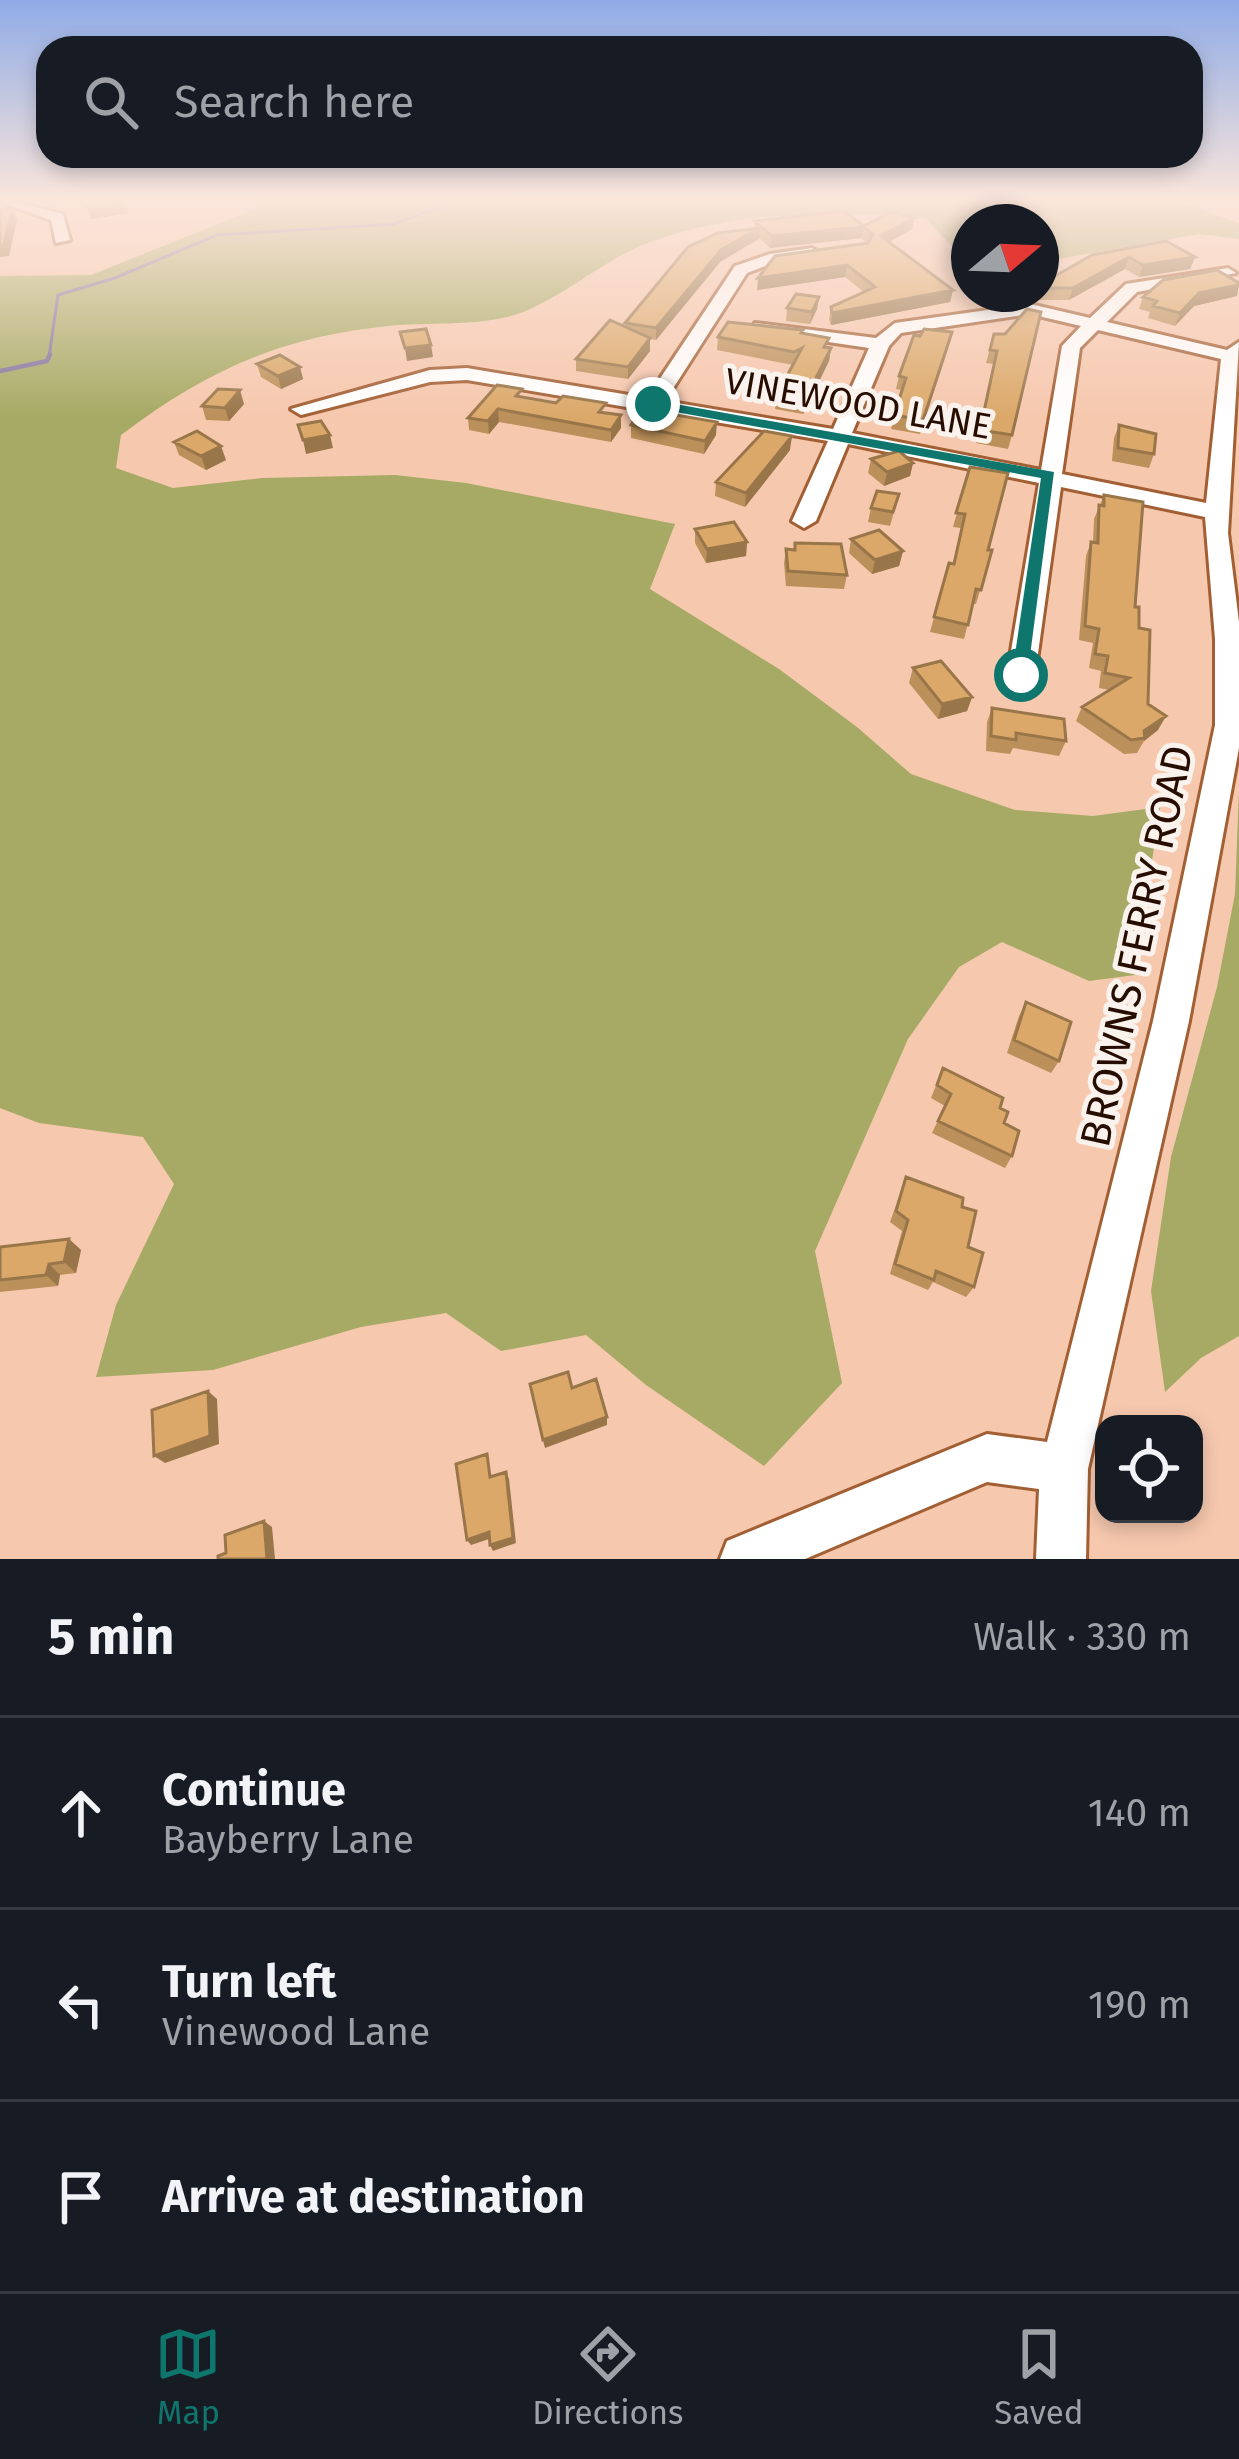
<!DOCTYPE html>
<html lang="en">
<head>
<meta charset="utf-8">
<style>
  body { margin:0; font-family:"Fira Sans",sans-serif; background:#20242c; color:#f1f3f6 }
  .controls { position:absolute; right:36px; bottom:36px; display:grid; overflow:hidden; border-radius:24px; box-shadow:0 6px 18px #0003 }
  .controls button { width:108px; height:108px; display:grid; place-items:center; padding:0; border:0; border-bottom:3px solid #363941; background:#171b24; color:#f1f3f6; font:60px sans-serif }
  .compass { position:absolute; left:951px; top:204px; width:108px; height:108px; border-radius:50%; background:#171b24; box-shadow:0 6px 18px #0003; rotate:71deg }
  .stop { position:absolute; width:36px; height:36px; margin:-27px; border:9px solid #0f766e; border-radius:50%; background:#fff }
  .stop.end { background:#0f766e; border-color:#fff; box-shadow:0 3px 12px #0008 }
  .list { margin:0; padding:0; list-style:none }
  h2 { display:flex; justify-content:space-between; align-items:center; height:156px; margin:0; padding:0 48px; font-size:51px }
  h2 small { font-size:39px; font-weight:400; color:#9ea1a6 }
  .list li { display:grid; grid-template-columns:78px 1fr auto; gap:36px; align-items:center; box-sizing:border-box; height:192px; padding:0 48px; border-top:3px solid #363941 }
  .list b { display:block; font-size:45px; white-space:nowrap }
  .list p { margin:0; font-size:39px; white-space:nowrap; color:#9ea1a6 }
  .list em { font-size:39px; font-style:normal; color:#9ea1a6 }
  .icon { flex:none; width:66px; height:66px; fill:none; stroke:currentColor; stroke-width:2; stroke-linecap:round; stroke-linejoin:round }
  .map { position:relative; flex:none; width:1239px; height:1559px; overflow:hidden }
  .search { position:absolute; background:#171b24; box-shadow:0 6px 18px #0003; left:36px; right:36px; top:36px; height:132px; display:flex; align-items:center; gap:30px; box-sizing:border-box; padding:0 42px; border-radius:36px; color:#9ea1a6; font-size:45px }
  .sheet { height:732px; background:#171b24 }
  nav { display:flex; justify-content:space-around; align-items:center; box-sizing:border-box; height:168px; border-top:3px solid #363941; background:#171b24; font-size:33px; color:#9ea1a6 }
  nav a { display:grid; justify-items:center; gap:6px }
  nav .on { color:#0f766e }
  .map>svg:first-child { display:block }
  .green { fill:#a6aa64 }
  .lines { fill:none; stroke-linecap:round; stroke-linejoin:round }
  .stream-far1 { stroke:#82729f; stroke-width:3 }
  .stream { stroke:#82729f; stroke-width:4.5 }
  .minor-casing { stroke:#a25f34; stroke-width:6 }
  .minor { fill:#fff; fill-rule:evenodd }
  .wall { fill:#bc905a }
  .shaded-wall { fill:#99764a }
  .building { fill:#dba869; stroke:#99764a; stroke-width:3 }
  .route { fill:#0f766e }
  .labels { text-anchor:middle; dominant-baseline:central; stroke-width:10; stroke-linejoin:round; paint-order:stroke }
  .far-street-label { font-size:36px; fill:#270c00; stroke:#faf2ed }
  .street-label { font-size:42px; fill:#270c00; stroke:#faf2ed }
</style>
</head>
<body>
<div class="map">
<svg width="1239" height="1559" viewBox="0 0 1239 1559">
  <rect width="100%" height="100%" fill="#f6c8ae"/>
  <path class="green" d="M278 200H1173L1239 223V239L1199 234 1041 262V222H969V264L926 219C833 210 734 210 645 244 599 262 553 306 507 317 470 326 427 322 388 326 281 337 207 370 121 435L116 468 173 488 263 478 395 475 466 483 675 524 650 589 779 669 857 727 911 774 1015 810 1093 816 1160 807 1135 975 1089 981 1002 942 959 967 908 1039 815 1251 842 1383 764 1466 646 1385 586 1335 501 1351 446 1313 361 1327 213 1370 96 1377 116 1305 174 1184 143 1137 39 1123 0 1108V276L91 275Z
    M1239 790V1336L1201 1358 1165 1392 1151 1291 1171 1157 1217 987 1235 894Z"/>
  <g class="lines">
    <path class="stream-far1" d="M49 357 58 295 115 278 217 235 394 224 458 200"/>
    <path class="stream" d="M0 371 47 361 50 354"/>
    <g class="minor-casing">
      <path id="minor" d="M7 200 63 214 70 240 56 243 51 220 8 205Z
        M812 248 820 253 818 256 773 263 747 273 665 401 833 429 869 348 761 332 752 327 755 323 876 338 895 323 1030 304 1090 318 1126 284 1228 268 1236 273 1137 292 1107 322 1227 350 1239 342 1228 533 1239 622V748L1189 1021 1088 1469 1086 1559H1036L1039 1489 987 1482 805 1559H720L727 1541 987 1434 1047 1442 1153 1021 1215 725V639L1205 517 1061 487 1035 675 1021 684 1007 675 1039 483 848 444 816 521 804 528 792 521 828 441 467 380 430 382 301 415 291 409 430 370 467 368 647 398 735 266 770 254ZM1030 314 1081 326 1062 346 1041 470 852 433 889 346 901 333ZM1098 330 1221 359 1206 503 1062 474 1080 348Z"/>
    </g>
    <use href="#minor" class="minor"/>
  </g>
  <path class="wall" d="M58 200H124L129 213 91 219 86 203H60Z
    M193 200H225L223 202 194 203Z
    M914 218 912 229 889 242 953 290 950 302 831 325 829 319 831 307 864 292 845 277 757 290 867 243 861 238 770 248 759 238 720 262 656 340 650 339V351L628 379 576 371V359L625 327V323L754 229V221L864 226Z
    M1092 255 1195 257 1190 269 1139 277 1125 269 1069 300H1031L1033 294H1041V284Z
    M1237 296 1194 306 1175 326 1148 318 1150 312 1139 309 1143 297Z
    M819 297 817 309 810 324 786 321 787 308Z
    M802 334 831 348 829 361 803 414 775 409 776 396 793 365 717 350 718 337Z
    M994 334 1012 435 1008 449 976 443 994 364 986 363Z
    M949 345 920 434 891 429 902 390 896 389 899 376Z
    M257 364 300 367 303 379 281 389 261 377Z
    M523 397 606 413 621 428 611 442 499 422 489 434 469 430 468 418Z
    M244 404 229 421 206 420 202 406Z
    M631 425 716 435 704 454 631 438Z
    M1119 425 1154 454 1149 468 1112 461 1114 438Z
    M174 442 226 460 206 470 179 455Z
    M790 450 745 507 715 496 716 482Z
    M871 459 913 463 910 476 884 486 868 473Z
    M970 467 988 550H992L976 604H973L964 639 930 632 949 563 953 564 961 528 953 527Z
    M899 494 890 526 868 522 871 508Z
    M1104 495 1135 607 1148 704 1158 730 1144 741 1137 753 1124 754 1076 721 1082 707 1110 690 1099 688 1101 671 1089 668 1093 643 1079 640 1086 556 1091 542H1093L1094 519Z
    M695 529 747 542 746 556 706 563 695 543Z
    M851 539 903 551 899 566 872 574 849 553Z
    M795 543 847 575 844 589 786 586 784 563 786 549H794Z
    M913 668 972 697 967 711 938 719 909 683Z
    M992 708 1066 741 1059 756 1013 748 1010 754 986 751 987 722Z
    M1026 1002 1059 1061 1051 1073 1007 1053 1019 1016Z
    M943 1068 1000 1108 1012 1156 1005 1168 932 1133 945 1106 931 1098Z
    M906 1177 962 1207 974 1287 966 1297 933 1282 928 1290 890 1274 902 1231 890 1222Z
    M69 1239 81 1250 76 1273 60 1275 58 1286 0 1292V1247Z"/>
  <path class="shaded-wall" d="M125 202 129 213 91 219 87 208Z
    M12 209 17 220 9 256 0 257V245Z
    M914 218 912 229 879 247 881 236Z
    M863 227 861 238 770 248 772 236Z
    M760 228 759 239 720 262 656 340V328L721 250Z
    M1129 257 1125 269 1069 300 1073 288Z
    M1195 257 1190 269 1139 277 1143 265Z
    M847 265 845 277 757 290 758 278Z
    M1239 285 1237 296 1194 306 1175 326 1180 313 1199 293Z
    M953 290 950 302 831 325 832 313Z
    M819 297 817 309 810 324 812 312Z
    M650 338V351L628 379V367Z
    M431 345 433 357 407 361 405 348Z
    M831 348 829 361 803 414 805 400Z
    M300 367 303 379 281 389 278 376Z
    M240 390 244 404 229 421 225 408Z
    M498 409 499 422 489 434 488 421Z
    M621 415V428L611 442V430Z
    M717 422 716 435 704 454 705 441Z
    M330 435 333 448 306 454 303 440Z
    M792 436 790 450 745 507 746 493Z
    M221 446 226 460 206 470 201 456Z
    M913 463 910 476 884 486 887 472Z
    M747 542 746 556 706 563 707 549Z
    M903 551 899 566 872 574 875 560Z
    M972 697 967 711 938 719 942 704Z
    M1166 716 1158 730 1144 741V731Z
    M69 1239 81 1250 76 1273 64 1262Z
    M49 1264 60 1275 58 1286 46 1275Z
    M208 1391 217 1399 219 1444 165 1463 154 1456Z
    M607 1417V1425L545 1448 543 1440Z
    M506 1472 509 1479 516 1543 493 1551 490 1545Z
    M264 1521 272 1527 275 1559H267Z
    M489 1532 492 1538 471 1545 467 1540Z"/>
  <path class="building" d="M85 200H124L125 202 87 208Z
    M12 209 4 244 0 245V210Z
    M844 211 864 226 891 212 914 218 881 236 953 290 832 313 831 307 875 287 847 265 758 278 775 256 868 243 873 234 863 227 772 236 754 221Z
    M760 228 721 250 656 328 625 323 688 247 718 233Z
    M1166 241 1195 257 1143 265 1129 257 1073 288H1041V284L1092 255Z
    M1217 270 1239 283V285L1199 293 1180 313 1153 306 1157 301 1143 297 1163 280Z
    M796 294 819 297 812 312 787 308Z
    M1027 309 1041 312 1012 435 980 430 997 351 990 350 994 334H1005Z
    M610 320 650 338 628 367 576 359Z
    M728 322 803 330 801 333 829 338 824 347 831 348 805 400 776 396 802 348 794 352 718 337Z
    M426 329 431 345 405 348 400 332Z
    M924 329 952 332 923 420 894 415 906 378 899 376 914 335 920 336Z
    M280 355 300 367 278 376 257 364Z
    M497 385 522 389 516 396 556 403 563 396 606 403 599 412 621 415 611 430 498 409 488 421 468 418Z
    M218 389 240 390 225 408 202 406Z
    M641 409 717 422 705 441 631 425Z
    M321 421 330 435 303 440 298 425Z
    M1119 425 1156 434 1154 454 1118 448Z
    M197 431 221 446 201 456 174 442Z
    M764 431 792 436 746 493 716 482Z
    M899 451 913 463 887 472 871 459Z
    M970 467 1008 473 988 550H992L981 590 976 589 968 625 934 617 949 563 954 564 965 514 956 513Z
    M877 491 899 494 893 512 871 508Z
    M1104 495 1143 502 1135 607H1139V628L1150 630 1148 704 1166 716 1144 731 1145 738 1131 740 1082 707 1129 678 1105 673 1108 656 1095 654 1099 629 1085 626 1091 542 1098 543 1099 505 1104 506Z
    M734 522 747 542 707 549 695 529Z
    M879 530 903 551 875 560 851 539Z
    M795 543 841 544 847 575 788 571 786 549 795 550Z
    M941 661 972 697 942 704 913 668Z
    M992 708 1064 719 1066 741 1016 733V740L991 736Z
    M1026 1002 1071 1022 1059 1061 1014 1040Z
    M943 1068 1003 1098 1000 1108 1008 1112 1004 1123 1019 1131 1012 1156 938 1121 951 1094 937 1085Z
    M906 1177 963 1198 962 1207 976 1211 968 1247 983 1253 974 1287 936 1271 934 1280 895 1264 908 1220 896 1211Z
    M69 1239 64 1262 49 1264 46 1275 0 1280V1247Z
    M568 1372 572 1388 596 1379 607 1417 543 1440 530 1384Z
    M208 1391 210 1436 154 1456 152 1410Z
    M487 1454 490 1477 506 1472 513 1538 490 1545 489 1532 467 1540 456 1464Z
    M264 1521 267 1559H218V1556L226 1553 225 1535Z"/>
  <linearGradient id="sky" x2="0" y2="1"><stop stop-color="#8fabe6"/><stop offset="0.48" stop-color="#fbe6db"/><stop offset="1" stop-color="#fbe6db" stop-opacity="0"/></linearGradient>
  <rect width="1239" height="418" fill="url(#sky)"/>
  <path class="route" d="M653 400 1054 472 1027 679 1012 675 1041 478 648 407Z"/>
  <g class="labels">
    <g class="far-street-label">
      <text transform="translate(858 404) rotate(10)">VINEWOOD LANE</text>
    </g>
    <g class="street-label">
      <text transform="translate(1137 946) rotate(-78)">BROWNS FERRY ROAD</text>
    </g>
  </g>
</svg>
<div class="controls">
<button><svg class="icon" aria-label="locate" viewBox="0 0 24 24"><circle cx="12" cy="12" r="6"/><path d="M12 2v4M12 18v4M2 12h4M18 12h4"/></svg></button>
</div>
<svg class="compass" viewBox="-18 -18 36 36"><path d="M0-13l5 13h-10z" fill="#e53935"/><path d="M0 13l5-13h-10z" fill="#9ea1a6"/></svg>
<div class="stop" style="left:1021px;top:675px"></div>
<div class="stop end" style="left:653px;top:404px"></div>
<div class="search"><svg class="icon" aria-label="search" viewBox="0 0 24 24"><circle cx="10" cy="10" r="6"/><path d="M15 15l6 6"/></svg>Search here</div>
</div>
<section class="sheet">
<h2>5 min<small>Walk · 330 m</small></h2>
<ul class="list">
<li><svg class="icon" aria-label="ahead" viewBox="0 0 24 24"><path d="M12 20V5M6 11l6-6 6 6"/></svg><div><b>Continue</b><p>Bayberry Lane</p></div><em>140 m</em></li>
<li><svg class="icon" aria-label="left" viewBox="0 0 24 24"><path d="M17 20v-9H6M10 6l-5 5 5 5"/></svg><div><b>Turn left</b><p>Vinewood Lane</p></div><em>190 m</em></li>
<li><svg class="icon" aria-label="arrive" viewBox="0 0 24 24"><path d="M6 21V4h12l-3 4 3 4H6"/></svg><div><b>Arrive at destination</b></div></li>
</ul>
</section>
<nav>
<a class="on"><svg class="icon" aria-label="map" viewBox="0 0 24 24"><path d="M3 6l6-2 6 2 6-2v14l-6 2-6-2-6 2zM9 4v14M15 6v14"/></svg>Map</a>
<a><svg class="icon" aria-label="directions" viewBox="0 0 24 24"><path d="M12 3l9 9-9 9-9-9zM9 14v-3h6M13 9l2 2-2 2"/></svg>Directions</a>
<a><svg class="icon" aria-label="saved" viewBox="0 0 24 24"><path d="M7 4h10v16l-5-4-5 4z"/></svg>Saved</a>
</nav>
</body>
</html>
